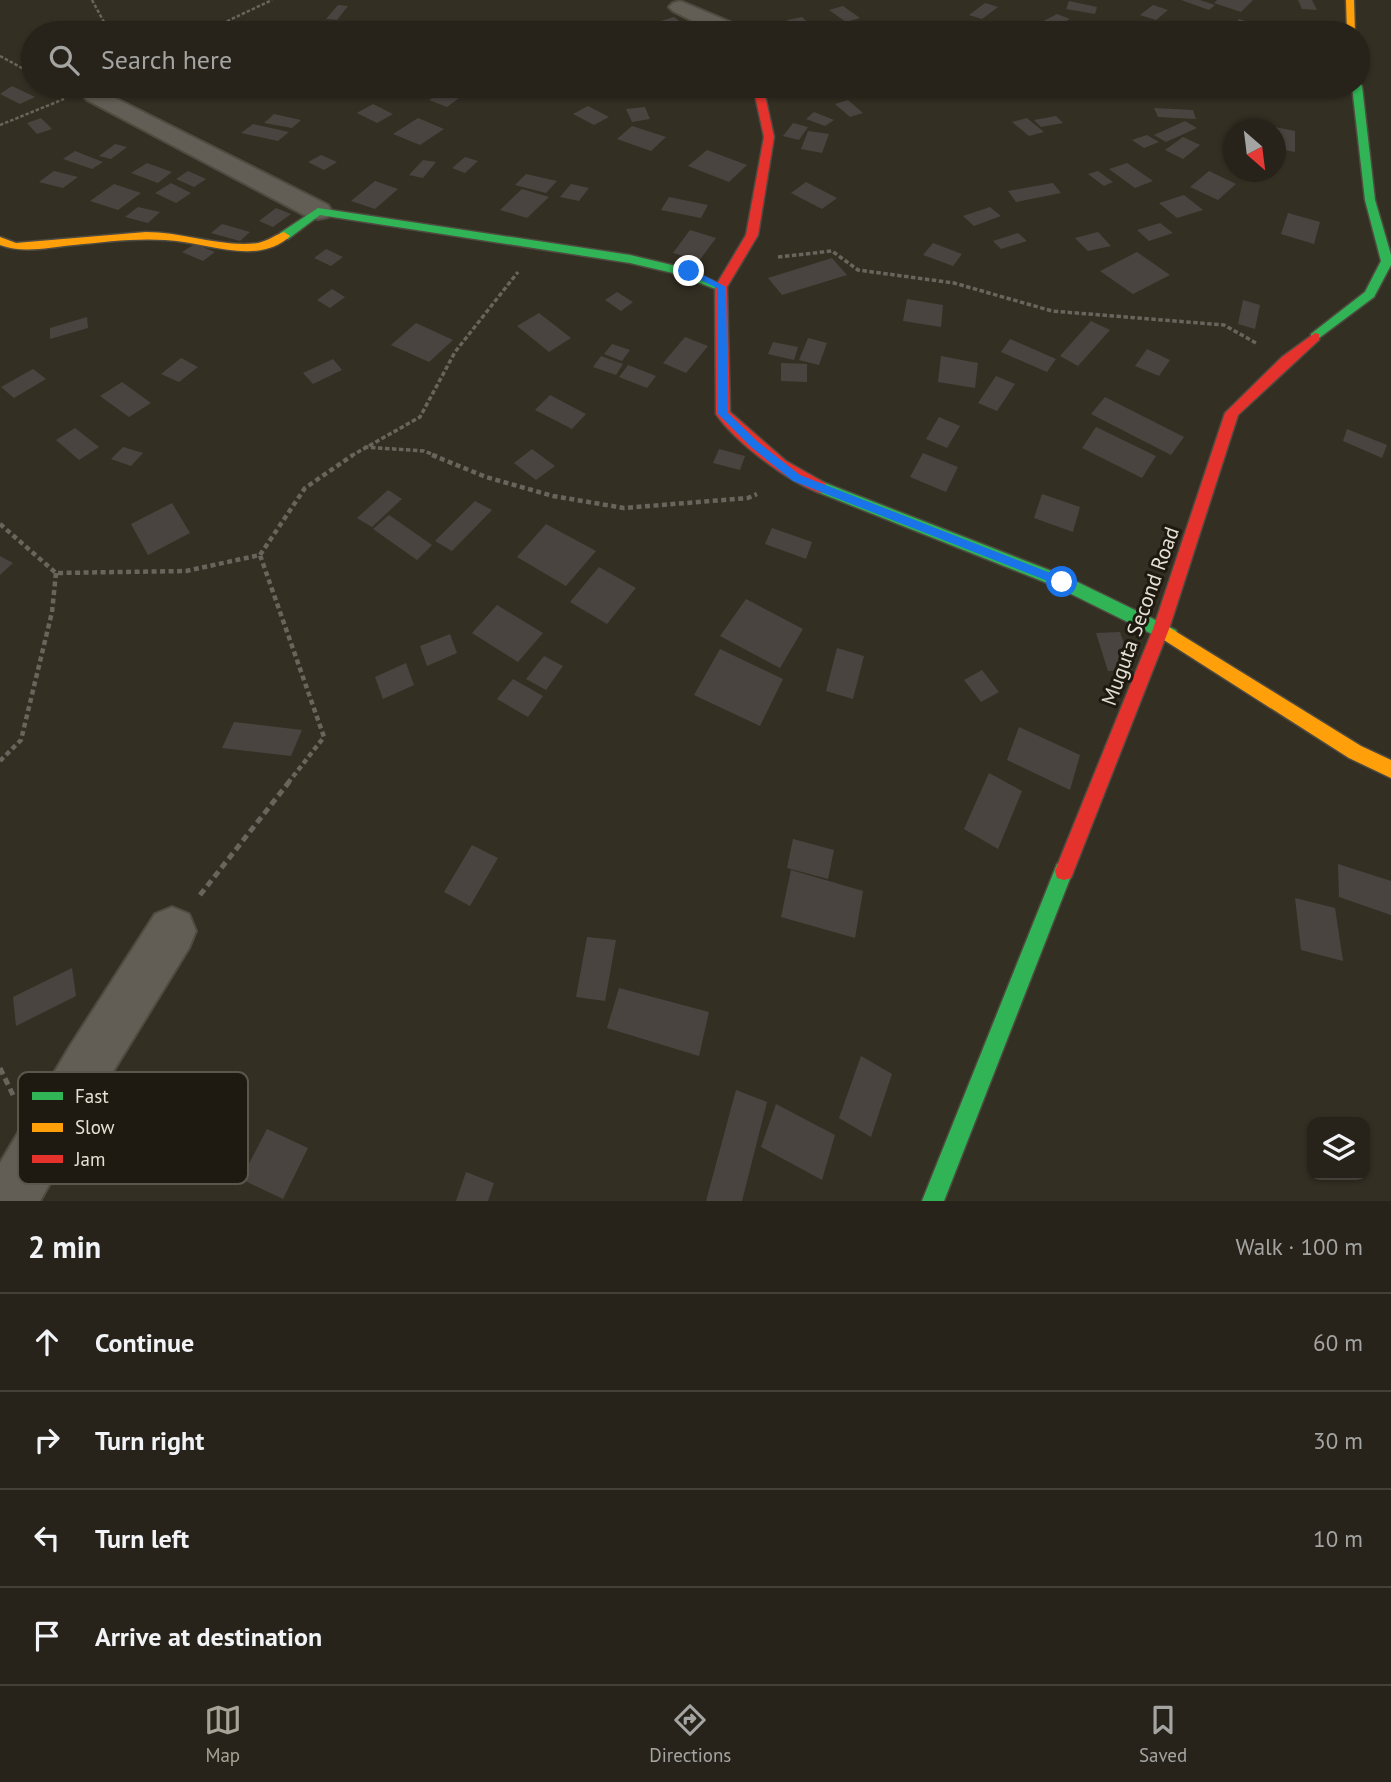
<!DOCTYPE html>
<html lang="en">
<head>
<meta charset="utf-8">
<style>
  body { margin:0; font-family:"PT Sans",sans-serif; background:#2f2b23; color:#f1f3f6 }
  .controls { position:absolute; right:21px; bottom:21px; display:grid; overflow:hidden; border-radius:14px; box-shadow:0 2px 5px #0004 }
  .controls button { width:63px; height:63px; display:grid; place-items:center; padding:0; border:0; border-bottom:2px solid #434039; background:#27231a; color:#f1f3f6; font:35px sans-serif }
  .compass { position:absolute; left:1223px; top:119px; width:63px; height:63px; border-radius:50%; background:#27231a; box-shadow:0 2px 5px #0004; rotate:152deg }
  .stop { position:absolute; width:21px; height:21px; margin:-16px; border:5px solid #1a73e8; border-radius:50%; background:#fff }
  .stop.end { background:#1a73e8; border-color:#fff; box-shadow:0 2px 7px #0008 }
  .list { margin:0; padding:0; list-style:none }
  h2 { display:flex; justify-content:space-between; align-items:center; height:91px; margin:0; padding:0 28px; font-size:30px }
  h2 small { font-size:23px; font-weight:400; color:#a4a4a2 }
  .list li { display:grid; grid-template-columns:46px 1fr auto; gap:21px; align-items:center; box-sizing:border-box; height:98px; padding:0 28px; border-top:2px solid #434039 }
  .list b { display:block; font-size:26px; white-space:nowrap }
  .list em { font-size:23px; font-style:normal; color:#a4a4a2 }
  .icon { flex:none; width:38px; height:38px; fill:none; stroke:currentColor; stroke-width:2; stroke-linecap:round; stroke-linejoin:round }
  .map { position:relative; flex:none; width:1391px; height:1201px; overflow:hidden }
  .search { position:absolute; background:#27231a; box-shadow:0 2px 5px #0004; left:21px; right:21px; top:21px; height:77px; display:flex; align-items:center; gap:18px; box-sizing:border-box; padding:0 24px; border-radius:38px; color:#a4a4a2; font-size:26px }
  .sheet { height:483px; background:#27231a }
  nav { display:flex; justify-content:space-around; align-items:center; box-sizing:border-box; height:98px; border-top:2px solid #434039; background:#27231a; font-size:19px; color:#a4a4a2 }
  nav a { display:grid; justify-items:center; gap:4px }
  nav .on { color:#a8a396 }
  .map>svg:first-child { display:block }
  .building { fill:#4a4440 }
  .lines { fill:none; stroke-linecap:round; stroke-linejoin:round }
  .street-casing { stroke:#4f4b41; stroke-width:4 }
  .fast-casing { stroke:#4f4b41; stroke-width:3 }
  .slow-casing { stroke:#4f4b41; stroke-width:3 }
  .jam-casing { stroke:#4f4b41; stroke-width:3 }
  .path-far3 { stroke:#68655c; stroke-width:2.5; stroke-dasharray:3.5 2; stroke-linecap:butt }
  .path-far2 { stroke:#68655c; stroke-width:3.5; stroke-dasharray:4.5 2.5; stroke-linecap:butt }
  .path-far1 { stroke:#68655c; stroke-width:4.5; stroke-dasharray:5 3.5; stroke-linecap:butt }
  .path { stroke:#68655c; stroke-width:5; stroke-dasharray:7 4.5; stroke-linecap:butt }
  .street { fill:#625e55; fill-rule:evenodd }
  .fast { fill:#30b455; fill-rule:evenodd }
  .slow { fill:#ff9f0a; fill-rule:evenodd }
  .jam { fill:#e5322d; fill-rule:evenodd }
  .route { fill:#1a73e8 }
  .labels { text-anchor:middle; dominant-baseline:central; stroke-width:6; stroke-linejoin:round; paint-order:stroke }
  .street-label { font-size:21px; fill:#e6e1d4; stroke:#1e1a11 }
  .key { fill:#1e1a11; stroke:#5a564c; stroke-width:2 }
  .key-label { font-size:19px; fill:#e6e1d4 }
</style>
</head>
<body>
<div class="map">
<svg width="1391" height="1201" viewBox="0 0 1391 1201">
  <rect width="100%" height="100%" fill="#342f23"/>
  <path class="building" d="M1181 0H1200L1215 5 1209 10Z
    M1217 0H1253L1241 12 1214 3Z
    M1298 0H1312L1317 10 1302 9Z
    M1069 1 1097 7 1095 14 1066 9Z
    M985 3 998 7 982 19 969 15Z
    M338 5 348 6 337 20 326 19Z
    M1153 5 1168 10 1156 20 1140 15Z
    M843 6 860 18 846 22 829 10Z
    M1057 14 1070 19 1046 32 1034 26Z
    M674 17 682 23 650 33H634L630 30Z
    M802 17 809 24 794 27 787 20Z
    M1239 19 1255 24 1249 33H1229Z
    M584 23 592 29 575 33 568 28Z
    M935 24 945 33H930L922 26Z
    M12 86 35 97 20 104 0 94Z
    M549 86H557L569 90 560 97 542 91Z
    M573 86H590L596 92 582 96Z
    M446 89 463 95 447 107 429 100Z
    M848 100 863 113 850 117 835 104Z
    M373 104 393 114 377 123 357 113Z
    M588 106 609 117 594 125 573 114Z
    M645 107 650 119 632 122 626 109Z
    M1154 108 1193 110 1196 119 1158 117Z
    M814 112 834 120 825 126 806 119Z
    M274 114 301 120 292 128 264 123Z
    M1056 116 1063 123 1041 127 1034 120Z
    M41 118 52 129 37 134 27 123Z
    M418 118 444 129 420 145 393 134Z
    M1027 118 1044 132 1029 136 1012 122Z
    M1185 121 1197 128 1166 142 1154 135Z
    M793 123 808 127 799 140 783 136Z
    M253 124 289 132 278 141 241 133Z
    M632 126 666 137 651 151 617 139Z
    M1270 126 1295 131V152L1276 148V130H1270Z
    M808 131 829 134 822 153 801 149Z
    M1147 135 1159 142 1144 148 1132 140Z
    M1183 137 1200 145 1183 159 1165 150Z
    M115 144 127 147 111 159 99 156Z
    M707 150 747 165 729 182 688 166Z
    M75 151 103 162 92 169 63 159Z
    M321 155 337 162 324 170 308 162Z
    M465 157 478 161 465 173 452 168Z
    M423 160 436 162 423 178 409 175Z
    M147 163 172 172 158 183 131 173Z
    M1127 163 1153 181 1135 188 1109 169Z
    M54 171 78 177 63 188 39 182Z
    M188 171 206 179 194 187 176 179Z
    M1098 171 1113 182 1104 186 1088 174Z
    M1209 171 1236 184 1218 200 1190 187Z
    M526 174 557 181 546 193 515 185Z
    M375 181 398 189 375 209 351 201Z
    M806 182 837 198 822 209 791 193Z
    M171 183 191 193 176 203 155 193Z
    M1053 183 1061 193 1016 202 1008 191Z
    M114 184 141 193 118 210 90 201Z
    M571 184 589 188 579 201 560 197Z
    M522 189 549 197 527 218 500 210Z
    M1184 195 1203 210 1177 218 1159 203Z
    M669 197 708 205 701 218 661 210Z
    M138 207 160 212 148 223 125 217Z
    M990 207 1001 216 974 226 963 216Z
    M276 208 291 214 273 227 259 221Z
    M1288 213 1320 222 1314 244 1281 234Z
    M1160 223 1173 233 1149 241 1137 230Z
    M222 224 250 232 240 241 211 233Z
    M690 230 716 238 699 261 673 253Z
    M1098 232 1111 246 1088 251 1075 238Z
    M1018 233 1027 241 1001 249 993 241Z
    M933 243 962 254 953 266 923 255Z
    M195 244 215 252 203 261 182 252Z
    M326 249 343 257 331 266 314 258Z
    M1137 252 1170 275 1133 294 1100 271Z
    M832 258 847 275 782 295 768 278Z
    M332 289 345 297 330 308 317 300Z
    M617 292 633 302 621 311 605 300Z
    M907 299 943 305 941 327 903 321Z
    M1243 300 1260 305 1255 329 1238 324Z
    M539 313 571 338 549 352 517 326Z
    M87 317 88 328 50 339V328Z
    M1091 321 1110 330 1078 366 1060 356Z
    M416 323 453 340 429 362 391 345Z
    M685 337 708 346 686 373 663 363Z
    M808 338 827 343 819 365 799 360Z
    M1010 339 1056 359 1047 372 1001 352Z
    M773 342 798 347 794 360 768 354Z
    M612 344 630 350 622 361 604 354Z
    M1147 349 1170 360 1159 376 1135 366Z
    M601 356 623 364 616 375 593 367Z
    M941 356 978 363 975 388 938 382Z
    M181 358 198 367 179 382 161 374Z
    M333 359 342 370 313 384 303 373Z
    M781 363 807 364V382L781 381Z
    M628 365 656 376 647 388 619 377Z
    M33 369 46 379 14 398 1 387Z
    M996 376 1015 384 997 411 978 403Z
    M122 382 151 403 129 417 100 396Z
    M550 395 586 414 572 429 535 410Z
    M1105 397 1184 437 1171 455 1091 414Z
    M939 417 960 426 947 448 926 439Z
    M1096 427 1156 456 1142 478 1082 448Z
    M75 428 99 447 79 460 56 440Z
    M1347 429 1387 445 1382 458 1343 441Z
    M123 447 143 453 131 466 111 459Z
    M532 449 555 466 536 480 514 463Z
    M719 449 745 456 740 470 713 463Z
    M923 453 958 467 946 492 910 477Z
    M388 490 402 499 372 527 357 518Z
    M1042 494 1080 507 1073 532 1034 518Z
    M475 501 492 510 452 551 435 541Z
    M172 503 190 533 148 555 131 524Z
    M389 515 432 545 417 560 373 529Z
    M546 524 596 551 566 586 517 557Z
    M772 528 812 542 806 559 765 544Z
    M0 556 13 563 0 575Z
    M599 567 636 588 607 624 570 602Z
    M746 599 803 629 780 668 720 636Z
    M497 605 543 633 518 662 472 633Z
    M1120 632 1133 670 1108 671 1096 633Z
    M450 634 457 653 427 666 420 646Z
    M837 648 864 656 853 699 826 691Z
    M720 649 783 679 760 726 694 695Z
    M544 656 563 666 546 690 526 679Z
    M406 663 414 685 383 699 375 677Z
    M982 670 999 692 981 702 964 680Z
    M513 679 543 696 528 717 497 699Z
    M234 722 302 730 291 756 222 748Z
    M1019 727 1080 755 1070 790 1007 760Z
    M989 773 1022 791 998 849 964 829Z
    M793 839 834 850 828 879 787 868Z
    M472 845 498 858 470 906 444 892Z
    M1338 864 1391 881V915L1339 897Z
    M791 870 863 891 855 938 781 917Z
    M1295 898 1335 908 1343 961 1301 950Z
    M587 937 616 940 605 1001 576 997Z
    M72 968 76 996 16 1026 13 997Z
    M619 988 709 1012 699 1056 607 1028Z
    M861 1056 892 1074 871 1137 839 1118Z
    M736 1090 767 1102 742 1201H706Z
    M776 1104 835 1135 822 1180 761 1147Z
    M267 1129 308 1148 283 1199 241 1179Z
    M466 1172 494 1183 488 1201H456Z"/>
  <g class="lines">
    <g class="street-casing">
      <path id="street" d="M680 1 730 22 739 33H716L673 11 669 7 673 3Z
        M95 88 328 205 332 211 328 217 318 219 308 217 87 100 83 95 87 90Z
        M172 907 189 914 196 931 189 948 106 1083 40 1201H0V1163L70 1046 155 914Z"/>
    </g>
    <g class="fast-casing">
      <path id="fast" d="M1358 83 1362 86 1375 200 1391 255V265L1374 297 1315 341 1311 340V334L1365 292 1381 261 1365 200 1352 86H1358Z
        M318 208 630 255 680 267 727 287 721 291 673 273 630 263 320 215 288 239H280V233Z
        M820 481 1067 577 1176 630 1178 635 1176 640 1170 642 1164 640 1057 587 815 491 813 487 815 483Z
        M1064 862 1071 864 1073 871 944 1201H922L1057 864Z"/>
    </g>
    <g class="slow-casing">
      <path id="slow" d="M1346 0H1354L1355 33H1347Z
        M146 232C183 232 223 248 258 243 268 241 275 235 284 232L290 236C258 267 203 241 165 240 135 238 104 242 74 245 50 247 23 254 0 245V237L16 243Z
        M1170 628 1361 746 1391 760V778L1349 758 1164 640 1162 635 1164 630Z"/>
    </g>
    <g class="jam-casing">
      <path id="jam" d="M753 86H763L774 137 758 235 727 287 730 412 786 461 825 483 827 487 825 491 820 493C788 482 735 442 716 414L715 287 746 235 764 137Z
        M1315 333 1319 334V340L1238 415 1169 629 1071 878 1064 880 1057 878 1055 871 1153 629 1225 413 1282 357Z"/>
    </g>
    <path class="path-far3" d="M92 0 110 33
      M202 33 272 0
      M0 56 33 74
      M0 125 64 99"/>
    <path class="path-far2" d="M778 257 832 251 858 270 954 283 1052 311 1224 325 1256 343
      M364 447 424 451 437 456
      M351 456 420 417 455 352 518 272"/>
    <path class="path-far1" d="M432 455 486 477 553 496 624 508 748 498 757 494
      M0 524 56 573 186 571 260 555 324 737 288 783
      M260 555 305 488 353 455
      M0 761 21 740 52 612 56 573"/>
    <path class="path" d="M200 895 289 782
      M0 1068 13 1095"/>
    <use href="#street" class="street"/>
    <use href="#fast" class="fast"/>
    <use href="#slow" class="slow"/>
    <use href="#jam" class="jam"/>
  </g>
  <path class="route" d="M686 269H692L726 287 728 413 758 442 800 475 1066 579V585H1058L793 481 751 447 718 414 717 288 686 273Z"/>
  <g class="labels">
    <g class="street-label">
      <text transform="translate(1140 616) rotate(-70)">Muguta Second Road</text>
    </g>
  </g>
  <rect x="18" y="1072" width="230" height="112" rx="10" class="key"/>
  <rect x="32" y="1092" width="31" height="8" fill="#30b455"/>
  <rect x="32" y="1123" width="31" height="9" fill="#ff9f0a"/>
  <rect x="32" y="1155" width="31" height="8" fill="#e5322d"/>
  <g class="key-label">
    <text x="75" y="1103">Fast</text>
    <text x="75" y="1134">Slow</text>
    <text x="75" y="1166">Jam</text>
  </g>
</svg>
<div class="controls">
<button><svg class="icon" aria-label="layers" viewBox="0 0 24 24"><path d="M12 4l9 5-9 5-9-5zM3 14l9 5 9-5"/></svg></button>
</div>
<svg class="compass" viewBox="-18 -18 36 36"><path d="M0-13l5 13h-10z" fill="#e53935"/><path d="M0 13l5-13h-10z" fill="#a4a4a2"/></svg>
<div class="stop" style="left:1062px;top:582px"></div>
<div class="stop end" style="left:689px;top:271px"></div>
<div class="search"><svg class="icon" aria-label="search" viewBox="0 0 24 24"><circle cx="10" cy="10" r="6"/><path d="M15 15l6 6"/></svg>Search here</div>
</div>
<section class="sheet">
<h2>2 min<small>Walk · 100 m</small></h2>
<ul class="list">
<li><svg class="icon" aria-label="ahead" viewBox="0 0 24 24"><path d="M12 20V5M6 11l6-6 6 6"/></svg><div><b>Continue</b></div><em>60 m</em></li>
<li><svg class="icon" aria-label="right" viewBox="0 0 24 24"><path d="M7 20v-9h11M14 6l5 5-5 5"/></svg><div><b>Turn right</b></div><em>30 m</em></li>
<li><svg class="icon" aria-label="left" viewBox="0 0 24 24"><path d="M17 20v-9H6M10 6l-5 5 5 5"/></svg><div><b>Turn left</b></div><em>10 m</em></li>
<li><svg class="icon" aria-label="arrive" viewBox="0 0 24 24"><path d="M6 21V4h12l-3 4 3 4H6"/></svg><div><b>Arrive at destination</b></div></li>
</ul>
</section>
<nav>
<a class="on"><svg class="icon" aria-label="map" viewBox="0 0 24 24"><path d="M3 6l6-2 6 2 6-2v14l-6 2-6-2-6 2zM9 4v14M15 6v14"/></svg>Map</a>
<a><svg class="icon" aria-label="directions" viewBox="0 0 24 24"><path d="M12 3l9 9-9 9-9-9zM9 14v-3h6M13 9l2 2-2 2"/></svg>Directions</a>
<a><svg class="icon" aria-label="saved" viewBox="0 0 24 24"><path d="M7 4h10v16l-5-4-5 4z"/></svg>Saved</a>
</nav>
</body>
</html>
